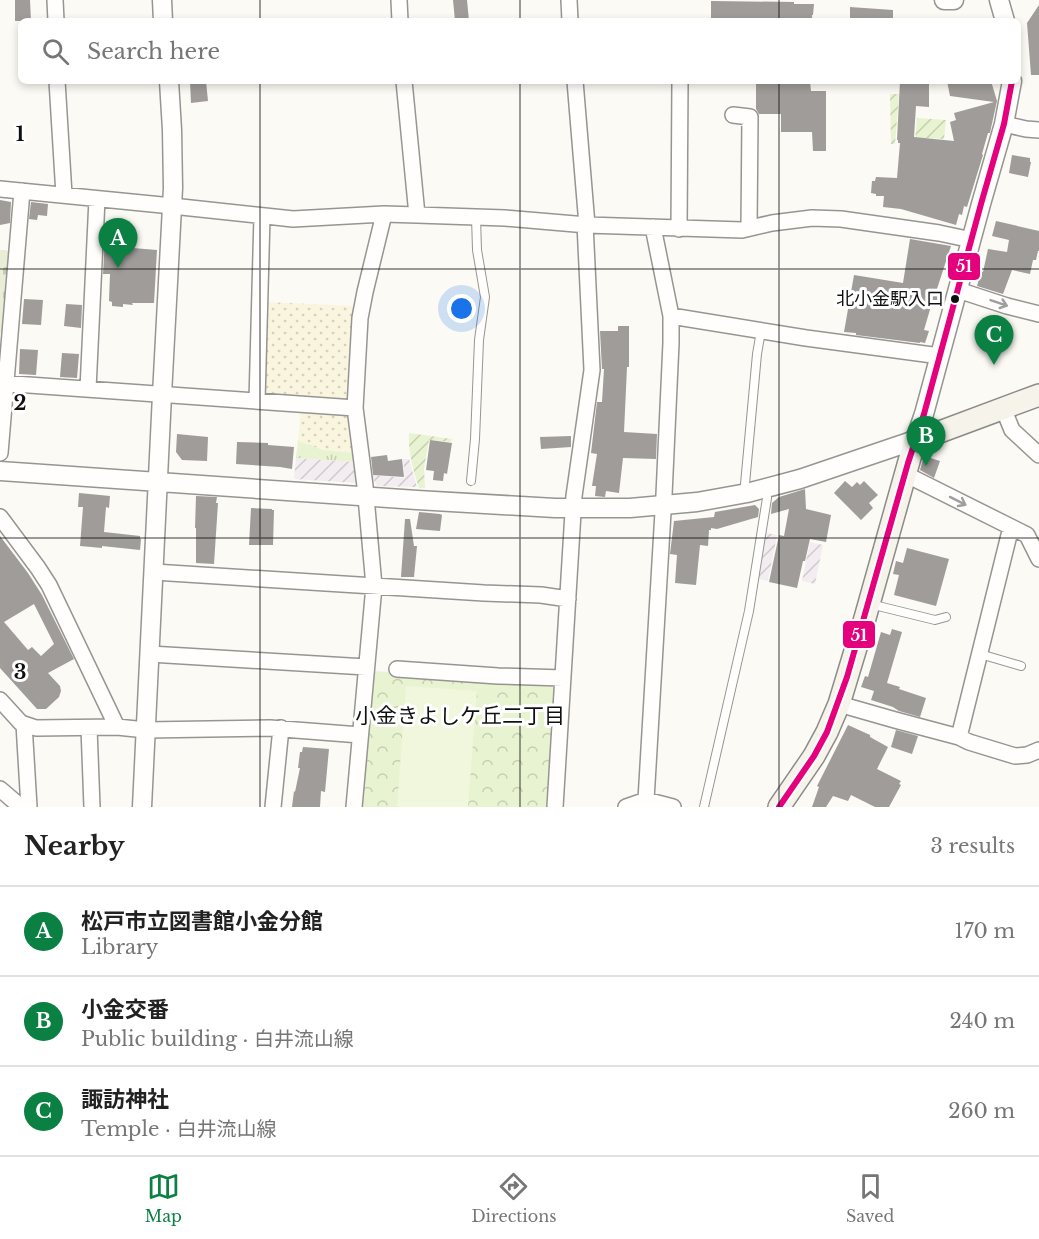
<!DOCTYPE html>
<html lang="en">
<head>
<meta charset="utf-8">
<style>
  body { margin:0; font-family:"Libre Baskerville","Noto Sans JP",serif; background:#f2f2f2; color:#222 }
  .you { position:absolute; left:462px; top:309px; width:21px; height:21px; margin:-15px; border:4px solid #fff; border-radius:50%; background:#1a73e8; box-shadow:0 0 0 9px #1a73e833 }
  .badge { display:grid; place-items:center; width:39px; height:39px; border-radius:50%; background:#0b8043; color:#fff; font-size:20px; font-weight:700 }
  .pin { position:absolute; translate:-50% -50px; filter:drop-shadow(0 2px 3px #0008) }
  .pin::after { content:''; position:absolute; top:32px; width:21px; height:18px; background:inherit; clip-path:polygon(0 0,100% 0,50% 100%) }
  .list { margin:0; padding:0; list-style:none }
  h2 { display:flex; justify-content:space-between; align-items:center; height:78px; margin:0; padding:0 24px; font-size:26px }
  h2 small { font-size:20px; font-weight:400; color:#767676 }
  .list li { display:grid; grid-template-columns:39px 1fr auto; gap:18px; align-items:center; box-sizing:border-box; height:90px; padding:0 24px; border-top:2px solid #e0e0e0 }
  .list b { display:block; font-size:22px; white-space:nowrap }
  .list p { margin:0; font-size:20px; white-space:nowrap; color:#767676 }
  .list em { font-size:20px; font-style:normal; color:#767676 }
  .icon { flex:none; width:33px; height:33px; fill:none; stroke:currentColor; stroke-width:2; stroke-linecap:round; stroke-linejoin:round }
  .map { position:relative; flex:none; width:1039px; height:807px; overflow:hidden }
  .search { position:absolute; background:#fff; box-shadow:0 3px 9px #0003; left:18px; right:18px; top:18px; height:66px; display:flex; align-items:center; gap:15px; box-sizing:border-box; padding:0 21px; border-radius:9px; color:#767676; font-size:22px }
  .sheet { height:348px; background:#fff }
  nav { display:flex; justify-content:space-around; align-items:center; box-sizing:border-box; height:84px; border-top:2px solid #e0e0e0; background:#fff; font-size:16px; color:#767676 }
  nav a { display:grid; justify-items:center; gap:3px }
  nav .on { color:#0b8043 }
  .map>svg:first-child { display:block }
  .industrial { fill:url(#industrial-furrows) }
  .farmland { fill:url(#farmland-dots) }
  .grass { fill:url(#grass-tufts) }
  .cemetery { fill:url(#cemetery-stones) }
  .park { fill:url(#park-crowns) }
  .garden { fill:url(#garden-furrows) }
  .pitch { fill:#f1f7dc }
  .building { fill:#9f9c99; fill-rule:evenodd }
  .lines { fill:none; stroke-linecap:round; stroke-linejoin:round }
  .service-casing { stroke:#969592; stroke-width:10 }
  .minor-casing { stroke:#969592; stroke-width:18 }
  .tertiary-casing { stroke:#969592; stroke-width:21 }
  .secondary-casing { stroke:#8c8b89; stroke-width:24 }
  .service { stroke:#fffefd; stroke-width:8 }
  .minor { stroke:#fffefd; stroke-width:15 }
  .tertiary { stroke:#fffefd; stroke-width:18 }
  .secondary { stroke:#f5f3ea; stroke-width:21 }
  .bus-1-casing { stroke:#fff; stroke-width:10 }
  .bus-1 { stroke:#e5007d; stroke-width:6 }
  .oneway { stroke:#9f9e9e }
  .grid { fill:none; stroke:#0f0f0f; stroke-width:1.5; stroke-opacity:0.55 }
  .bus-dot { fill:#0f0f0f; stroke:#fff; stroke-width:2 }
  .labels { text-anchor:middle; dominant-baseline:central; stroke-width:6; stroke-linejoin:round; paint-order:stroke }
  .bus-label { font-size:18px; fill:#0f0f0f; stroke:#fff; text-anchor:end }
  .neighbourhood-label { font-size:21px; fill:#0f0f0f; stroke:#fff }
  .grid-label { font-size:20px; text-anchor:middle; font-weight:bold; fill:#0f0f0f; stroke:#fff; stroke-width:6; stroke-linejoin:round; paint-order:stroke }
  .line-badge { stroke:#fff; stroke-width:2 }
  .badge-label { font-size:16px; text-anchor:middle; font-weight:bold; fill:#fff }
</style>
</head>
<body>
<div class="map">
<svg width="1039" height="807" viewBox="0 0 1039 807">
  <defs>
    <pattern id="industrial-furrows" width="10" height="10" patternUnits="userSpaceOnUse" patternTransform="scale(1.5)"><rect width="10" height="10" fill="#f3edf1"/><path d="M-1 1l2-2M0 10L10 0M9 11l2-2" fill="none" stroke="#cfcacd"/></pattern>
    <pattern id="farmland-dots" width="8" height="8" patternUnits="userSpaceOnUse" patternTransform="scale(1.5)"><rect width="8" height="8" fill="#faf5df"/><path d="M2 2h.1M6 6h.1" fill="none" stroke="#d5d1be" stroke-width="1.8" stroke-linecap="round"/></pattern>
    <pattern id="grass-tufts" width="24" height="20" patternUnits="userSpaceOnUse" patternTransform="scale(1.5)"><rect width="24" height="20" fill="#e8f3d1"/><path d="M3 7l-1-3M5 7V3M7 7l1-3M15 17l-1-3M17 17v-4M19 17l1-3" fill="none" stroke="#c6cfb2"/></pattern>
    <pattern id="cemetery-stones" width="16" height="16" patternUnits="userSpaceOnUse" patternTransform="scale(1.5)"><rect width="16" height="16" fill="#e9eed6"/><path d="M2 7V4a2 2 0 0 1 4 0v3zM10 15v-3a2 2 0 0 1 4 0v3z" fill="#c7cbb6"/></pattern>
    <pattern id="park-crowns" width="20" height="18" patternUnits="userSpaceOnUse" patternTransform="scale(1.5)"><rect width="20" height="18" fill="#e8f3d1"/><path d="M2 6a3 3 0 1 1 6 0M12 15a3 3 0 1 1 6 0" fill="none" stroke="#c6cfb2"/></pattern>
    <pattern id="garden-furrows" width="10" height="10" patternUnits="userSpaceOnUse" patternTransform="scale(1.5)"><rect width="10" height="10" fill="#e8f3d1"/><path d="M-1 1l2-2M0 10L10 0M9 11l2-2" fill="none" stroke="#c6cfb2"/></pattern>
  </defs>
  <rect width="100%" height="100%" fill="#fcfaf4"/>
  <path class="industrial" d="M296 458 357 462 360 480 356 483 294 479Z
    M403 459H409L417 487 377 486 371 475 405 478Z
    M767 533 777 535 768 581 758 579Z
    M810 542 823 545 815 584 802 581Z"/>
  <path class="farmland" d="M264 302 357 306 352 402 260 398Z
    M301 408 350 412 356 453 323 450 298 441Z"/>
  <path class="grass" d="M298 441 323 450 356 453 357 462 296 458Z"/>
  <path class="cemetery" d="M0 250 9 251 2 333H0Z"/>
  <path class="park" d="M372 671 551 681 557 687 550 807H360Z"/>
  <path class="garden" d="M890 94H899L895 144H891Z
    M917 118 946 120 944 139 926 138 924 165 913 164Z
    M409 433 452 439 451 442 429 440 424 468 425 488H419C413 469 408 452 409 433Z"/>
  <path class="pitch" d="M406 686 477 691 468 807H397Z"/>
  <path class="building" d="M15 0H30L31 21H15Z
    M453 0H467L469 21H455Z
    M711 1 794 2V4H814L813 15H812V21H711Z
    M1039 5V75H1031L1027 23Z
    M850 7 893 10V21H850Z
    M190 81H206L208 101 191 103Z
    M767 81H810L811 91H826V151H813L812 132H781V114H759L756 109V83L767 84Z
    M900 81H929V107L916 106 914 137 954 141 950 122 956 120 954 113 994 102 950 96 947 81H991L997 101 991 128 990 133H988L982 154 983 155 967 207 964 206 962 215 959 214 956 225 901 209 883 207 884 196H876V194L871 193 872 181H875L876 177 897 178 900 143H898V140H897Z
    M1012 155 1030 158V162H1031L1028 177 1009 173Z
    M0 200 11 202 10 223 0 225Z
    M31 202 48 204 47 216 38 215 37 220 29 219Z
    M996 221 1039 231V251H1038L1036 260H1033L1030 274 1012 270 1003 294 977 286 981 271 983 272 988 249 1007 252 1009 240 992 236Z
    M105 238H133V248L157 250 154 303H132L133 305 123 304V307L112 306V302L109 301 110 274H103Z
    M910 239 951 246 935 295 939 296 936 307 931 306 924 330 929 331 925 343 920 342V343L856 335V333L844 332 854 275 903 283Z
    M24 299 43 300 41 325 22 324Z
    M66 304 82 305 81 328 64 326Z
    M618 326H629V367H627L624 432 657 434 656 459 623 458 619 493 606 491 605 497 595 496 596 486H592L597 454 591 453 597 402H602L604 369H602L600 331H618Z
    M20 349 38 350 36 375 19 374Z
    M62 353 79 354 77 378 60 377Z
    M177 434 208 437 207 461 182 460 176 452Z
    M571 436V447L541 449 540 437Z
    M430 440 452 443 447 474 444 473 443 481 433 480 434 471 426 470Z
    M237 442 268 443V445L294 447 292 469 280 467 236 464Z
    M387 455 388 461 402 459 404 477 373 475 371 457Z
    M924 456 940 461 934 478 920 470Z
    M845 481 852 487 857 482 860 485 864 481 878 495 869 503 873 508 861 520 834 493Z
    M805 489 806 509 831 515 826 542 810 539 805 561H803L797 588 769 582 779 535 784 536 789 509 771 514 772 503 779 497Z
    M79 493 110 496 109 508 106 507 104 532 140 536V539H141L140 550 102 546V548L80 546 83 507H78Z
    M196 496 217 497 216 503H218L214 564 196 563V528H195Z
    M755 505 759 509 758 517 717 529 711 528V530H709L708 546 700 545 696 585 675 583 677 555 670 554 674 521 714 517 715 512Z
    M251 508 272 509V510H274L273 545H249Z
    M419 512 440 514 442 515 440 531 416 529Z
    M405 519H410L414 546H417L414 577H401Z
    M0 536 28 573 42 595 74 659 48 673 60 686 61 691 59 697 46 709H37L0 668ZM34 604 54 644 41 656 32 647 28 650 4 622Z
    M907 548 949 559 936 606 894 595 899 575 893 574 896 561 903 563Z
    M892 629 902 632 887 683 900 687 899 689 926 698 920 717 899 711 893 707 871 700 874 691 861 687 865 676 868 677 881 632 890 635Z
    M848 725 870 735V737L888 747 877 769 901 781 899 784 901 785 889 807H875L851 795 848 801 833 796 826 807H812L819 787 817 786Z
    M896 730 918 736 912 754 891 747Z
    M303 747 329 749 325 792 321 791 320 807H292L294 791 295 792 300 768H298L300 752H302Z"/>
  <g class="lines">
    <g class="service-casing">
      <path id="service" d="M471 481 475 439 479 340 485 297 477 250 476 217
        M747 493 745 484 757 354 761 331
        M870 604 935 620 946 617
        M980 654 1021 666
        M704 807 749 611 767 498 766 489"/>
    </g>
    <g class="minor-casing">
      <path id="minor" d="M55 0 56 21
        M399 0 400 21
        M569 0 570 21
        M57 81 64 195
        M404 81 417 215
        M575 81 587 225
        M733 115 750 117 749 228
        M1004 124 1026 129 1039 130
        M0 189 172 206 293 219 384 214 417 215 505 218 587 225 742 230 772 223 812 218 841 219 939 233 972 240
        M679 229 680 81
        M958 290 1007 306 1039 314
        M671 316 806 338 940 356
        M0 383 355 408
        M88 389 97 199
        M257 401 262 216
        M1003 408 1012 430 1039 455
        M0 453 22 191
        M905 474 1027 535 1039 559
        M0 517 38 568 49 585 117 727
        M154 572 484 593 541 595 568 599
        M150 654 366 667
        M397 669 498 676 563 678
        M0 700 21 723 36 728 117 727 146 730 270 728 360 735
        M839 704 895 720 959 737 969 742 1015 756 1027 755 1039 750
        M24 724 29 807
        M89 728 92 807
        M959 737 1011 527
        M0 789 21 807
        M646 800 664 495 671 343V316L653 227
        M273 807 281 728
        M354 807 374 586 365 486 355 408 360 318 365 292 384 214
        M555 807 574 496 592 370 585 224
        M626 807 646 800 673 807"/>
    </g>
    <g class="tertiary-casing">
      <path id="tertiary" d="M162 0 163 21
        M944 0H954
        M999 0 1005 21
        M0 471 417 500 555 508H630L697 502 747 493 800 479 915 440 924 414 981 204 1004 124 1012 81
        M142 807 162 395 173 188 172 130 169 81"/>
    </g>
    <g class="secondary-casing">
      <path id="secondary" d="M779 807 814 756 827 732 839 704 865 618 915 440 937 433 1039 395"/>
    </g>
    <use href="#service" class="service"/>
    <use href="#minor" class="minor"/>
    <use href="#tertiary" class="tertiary"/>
    <use href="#secondary" class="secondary"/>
    <g class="bus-1-casing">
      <path id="bus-1" d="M779 807 814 756 827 732 847 677 908 463 924 414 981 204 1004 124 1012 81"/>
    </g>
    <use href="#bus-1" class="bus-1"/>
  </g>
  <defs><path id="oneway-shaft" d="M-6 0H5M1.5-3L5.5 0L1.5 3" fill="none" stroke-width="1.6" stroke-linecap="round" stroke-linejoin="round" transform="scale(1.5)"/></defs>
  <g class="oneway">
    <use href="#oneway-shaft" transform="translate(999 303) rotate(19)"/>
    <use href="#oneway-shaft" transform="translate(958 501) rotate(27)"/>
  </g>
  <path class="grid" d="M260 0V21M520 0V21M779 0V21M260 81V807M520 81V807M779 81V807M0 269H1039M0 538H1039"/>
  <circle class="bus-dot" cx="955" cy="299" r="5"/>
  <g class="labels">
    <g class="bus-label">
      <text x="944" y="299">北小金駅入口</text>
    </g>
    <g class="neighbourhood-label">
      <text x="460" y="716">小金きよしケ丘二丁目</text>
    </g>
  </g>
  <g class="grid-label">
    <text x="20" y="141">1</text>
    <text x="20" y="410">2</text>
    <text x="20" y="679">3</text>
  </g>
  <g class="line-badge">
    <rect x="947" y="252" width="34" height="29" rx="6" fill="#e5007d"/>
    <rect x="842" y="620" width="34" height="29" rx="6" fill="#e5007d"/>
  </g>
  <g class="badge-label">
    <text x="964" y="272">51</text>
    <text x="859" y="641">51</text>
  </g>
</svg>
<div class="you"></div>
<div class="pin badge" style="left:118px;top:268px">A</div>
<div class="pin badge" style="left:926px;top:466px">B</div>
<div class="pin badge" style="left:994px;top:365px">C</div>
<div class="search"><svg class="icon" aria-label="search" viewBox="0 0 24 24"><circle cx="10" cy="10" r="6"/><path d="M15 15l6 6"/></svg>Search here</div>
</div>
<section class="sheet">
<h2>Nearby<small>3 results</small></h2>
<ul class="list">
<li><span class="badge">A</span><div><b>松戸市立図書館小金分館</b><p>Library</p></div><em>170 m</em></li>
<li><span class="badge">B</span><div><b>小金交番</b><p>Public building · 白井流山線</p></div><em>240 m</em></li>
<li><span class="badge">C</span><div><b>諏訪神社</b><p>Temple · 白井流山線</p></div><em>260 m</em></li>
</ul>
</section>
<nav>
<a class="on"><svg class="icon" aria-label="map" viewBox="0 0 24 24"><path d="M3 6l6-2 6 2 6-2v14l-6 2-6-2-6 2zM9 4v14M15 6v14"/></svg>Map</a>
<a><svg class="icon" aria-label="directions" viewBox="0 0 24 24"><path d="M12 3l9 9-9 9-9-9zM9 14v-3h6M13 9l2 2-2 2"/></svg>Directions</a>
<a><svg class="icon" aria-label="saved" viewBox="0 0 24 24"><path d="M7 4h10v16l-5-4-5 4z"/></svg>Saved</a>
</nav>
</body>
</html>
